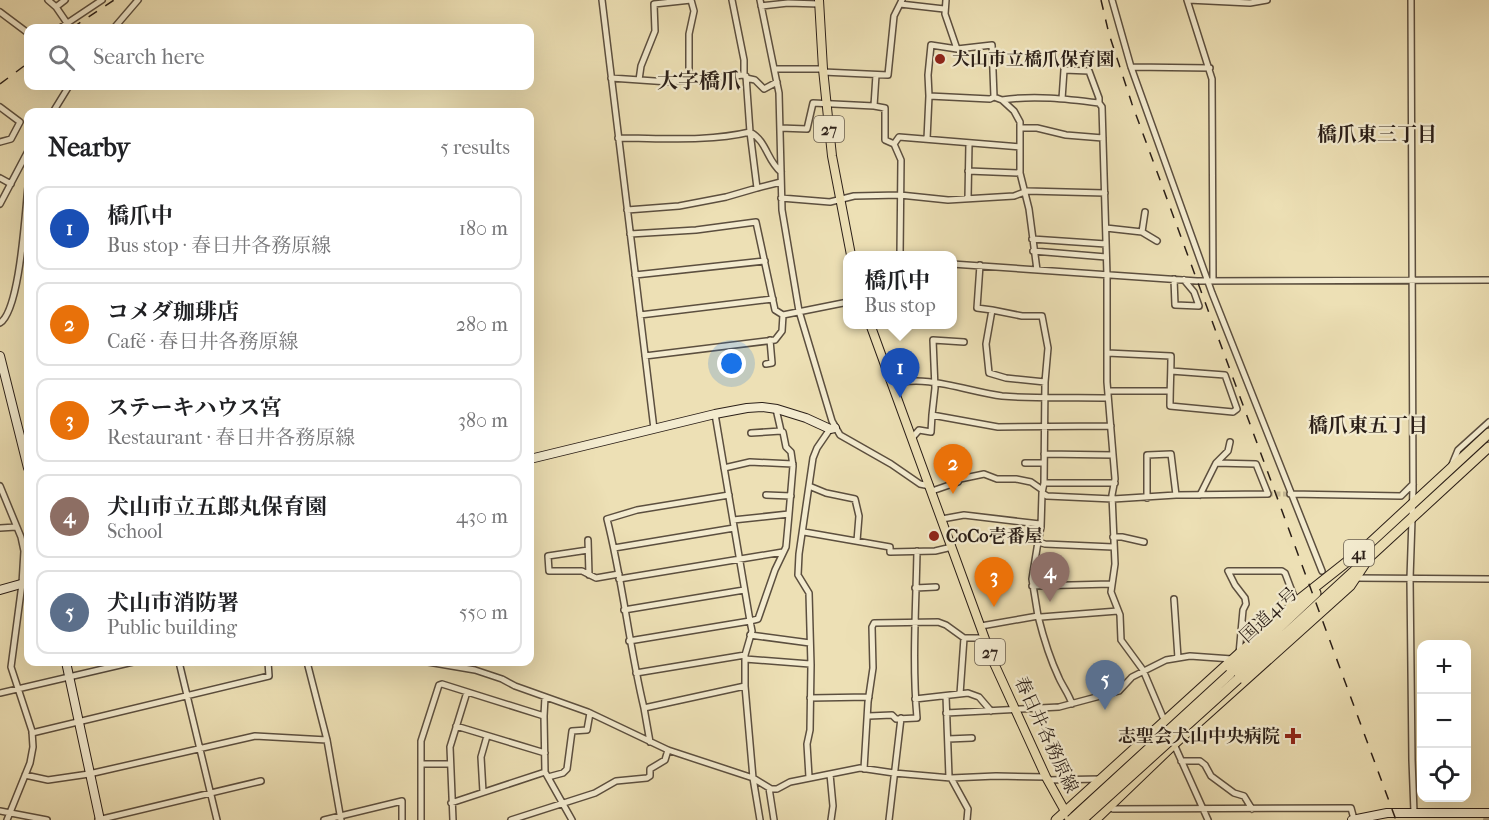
<!DOCTYPE html>
<html lang="en">
<head>
<meta charset="utf-8">
<style>
  body { margin:0; font-family:"IM FELL French Canon","Noto Serif JP",serif; background:#f2f2f2; color:#202124 }
  .controls { position:absolute; right:18px; bottom:18px; display:grid; overflow:hidden; border-radius:12px; box-shadow:0 6px 24px #0002 }
  .controls button { width:54px; height:54px; display:grid; place-items:center; padding:0; border:0; border-bottom:2px solid #e0e0e0; background:#fff; color:#202124; font:30px sans-serif }
  .you { position:absolute; left:732px; top:364px; width:21px; height:21px; margin:-15px; border:4px solid #fff; border-radius:50%; background:#1a73e8; box-shadow:0 0 0 9px #1a73e833 }
  .badge { display:grid; place-items:center; width:39px; height:39px; border-radius:50%; background:#8f2418; color:#fff; font-size:20px; font-weight:700 }
  .pin { position:absolute; translate:-50% -50px; filter:drop-shadow(0 2px 3px #0008) }
  .pin::after { content:''; position:absolute; top:32px; width:21px; height:18px; background:inherit; clip-path:polygon(0 0,100% 0,50% 100%) }
  .popup { position:absolute; left:843px; top:251px; width:114px; height:78px; box-sizing:border-box; display:grid; place-content:center; border-radius:12px; background:#fff; filter:drop-shadow(0 2px 4px #0005); font-size:20px; white-space:nowrap; color:#757577 }
  .popup b { font-size:22px; color:#202124 }
  .popup::after { content:''; position:absolute; left:50%; top:100%; margin-left:-12px; border:12px solid transparent; border-top-color:#fff }
  .list { margin:0; padding:0; list-style:none }
  h2 { display:flex; justify-content:space-between; align-items:center; height:78px; margin:0; padding:0 24px; font-size:26px }
  h2 small { font-size:20px; font-weight:400; color:#757577 }
  .list li { display:grid; grid-template-columns:39px 1fr auto; gap:18px; align-items:center; box-sizing:border-box; height:84px; margin:0 12px 12px; padding:0 12px; border:2px solid #e0e0e0; border-radius:12px }
  .list b { display:block; font-size:22px; white-space:nowrap }
  .list p { margin:0; font-size:20px; white-space:nowrap; color:#757577 }
  .list em { font-size:20px; font-style:normal; color:#757577 }
  .icon { flex:none; width:33px; height:33px; fill:none; stroke:currentColor; stroke-width:2; stroke-linecap:round; stroke-linejoin:round }
  .map { position:relative; flex:none; width:1489px; height:820px; overflow:hidden }
  .search { position:absolute; background:#fff; box-shadow:0 6px 24px #0002; left:24px; top:24px; width:510px; height:66px; display:flex; align-items:center; gap:15px; box-sizing:border-box; padding:0 21px; border-radius:12px; color:#757577; font-size:22px }
  .panel { position:absolute; background:#fff; box-shadow:0 6px 24px #0002; left:24px; top:108px; width:510px; height:558px; border-radius:12px }
  .map>svg:first-child { display:block }
  .lines { fill:none; stroke-linecap:round; stroke-linejoin:round }
  .river { stroke:#ab9e80; stroke-width:10 }
  .street-tunnel { stroke:#c6b996; stroke-width:5; stroke-dasharray:5 2.5; stroke-linecap:butt }
  .street-casing { stroke:#5c4f3f; stroke-width:8 }
  .secondary-casing { stroke:#2b1f18; stroke-width:10 }
  .primary-casing { stroke:#2b1f18; stroke-width:10 }
  .highway-casing { stroke:#2b1f18; stroke-width:11 }
  .street { stroke:#f3ebcf; stroke-width:5 }
  .secondary { stroke:#f3ebcf; stroke-width:8 }
  .primary { stroke:#ede0b5; stroke-width:8 }
  .highway { stroke:#ede0b5; stroke-width:9 }
  .rail { stroke:#2b1f18; stroke-width:1.5; stroke-dasharray:10 10; stroke-linecap:butt }
  .highway-bridge-casing { stroke:#2b1f18; stroke-width:11; stroke-linecap:butt }
  .highway-bridge { stroke:#ede0b5; stroke-width:9 }
  .poi-dot { fill:#8f2418; stroke:#f3ebcf; stroke-width:2 }
  .labels { text-anchor:middle; dominant-baseline:central; stroke-width:4.5; stroke-linejoin:round; paint-order:stroke }
  .shield { fill:#f3ebcf; stroke:#675c4f; stroke-width:1.5 }
  .shield-label { font-size:16px; font-weight:bold; fill:#2b1f18 }
  .poi-label { font-size:18px; font-weight:bold; fill:#2b1f18; stroke:#f3ebcf; text-anchor:start }
  .street-label { font-size:18px; fill:#2b1f18; stroke:#f3ebcf }
  .neighbourhood-label { font-size:20px; font-weight:bold; fill:#2b1f18; stroke:#f3ebcf }
  .quarter-label { font-size:21px; font-weight:bold; fill:#2b1f18; stroke:#f3ebcf }
</style>
</head>
<body>
<div class="map">
<svg width="1489" height="820" viewBox="0 0 1489 820">
  <rect width="100%" height="100%" fill="#ede0b5"/>
  <filter id="stains"><feTurbulence type="fractalNoise" baseFrequency=".00333" numOctaves="4"/><feColorMatrix values="0 0 0 0 .2 0 0 0 0 .09 0 0 0 0 .02 0 0 0 .5 -.17"/></filter>
  <radialGradient id="worn" r=".72"><stop offset=".6" stop-color="#630" stop-opacity="0"/><stop offset="1" stop-color="#630" stop-opacity=".3"/></radialGradient>
  <g class="lines">
    <path class="river" d="M1488 820 1489 819"/>
    <path class="street-tunnel" d="M1268 494H1290"/>
    <g class="street-casing">
      <path id="street" d="M48 0 56 7 67 23
        M602 0 654 429
        M732 0 744 60V75
        M760 0 779 93 782 210 799 311 832 421 840 435 891 464 920 484 930 486
        M902 0 900 4 944 9
        M946 0 945 14 957 49
        M1112 0 1131 67 1212 293 1322 571
        M1187 0 1212 79 1213 281
        M1188 0 1250 3 1267 0
        M1411 0 1413 489 1410 579 1412 760 1414 812
        M761 6 788 3 819 4
        M56 7 65 0
        M0 12 28 33
        M60 28 102 0
        M114 28 138 0
        M931 45 957 49 992 45 994 97 990 99 929 96 928 75Z
        M1131 67 1210 68
        M775 69H823
        M823 72 888 75 894 16 900 4
        M611 78 669 82 744 75 746 76 750 132C767 141 767 161 781 172
        M746 78 755 80 764 89 777 82
        M639 80 641 66 655 31 654 4 691 0 694 11 689 34V80
        M994 97 1002 100 1014 111 1020 122V173L1029 209 1037 270
        M1062 99 1064 70 1089 71 1099 98V103
        M1002 100C1034 95 1067 99 1099 103L1102 107 1107 275V382L1115 479 1112 495 1115 564 1111 592 1120 615 1121 640 1143 670 1165 722
        M874 106 876 75
        M0 107 20 122 11 139 0 142
        M53 112 69 86
        M780 128 807 129 813 103 874 106 885 108V140L894 144 901 160 900 255
        M1020 128H1037L1066 135 1103 138
        M618 138C662 138 708 142 750 132L757 188 781 182
        M927 139 929 96
        M894 144 899 137 1020 147
        M968 171 1020 173
        M0 178 11 184
        M781 198 830 202 854 196 900 195 948 200 1014 196 1027 191 1105 193
        M968 198 969 143
        M0 204 28 151
        M627 210 679 206 726 197 757 188
        M1106 228 1142 232 1157 241
        M1142 232 1145 212
        M630 234 696 230 756 222 775 310 783 315
        M1032 239 1106 244
        M1033 251 1106 257
        M952 264 1197 281 1489 280
        M980 265 977 308 992 310 986 344 989 373 1006 378 1045 382
        M635 275 765 261
        M1174 279 1175 305 1199 306 1194 292 1184 280
        M992 310 1022 316H1042L1048 348 1045 382 1044 483 1042 493 1047 496 1113 499 1176 495 1268 494 1256 464 1216 463 1200 495
        M640 315 773 299
        M783 315 848 302
        M0 323C20 310 25 213 28 187
        M899 324 900 331
        M964 342 933 340 935 388 932 415 998 427 1111 426
        M1107 353 1171 356C1171 372 1170 389 1170 406L1233 412 1237 409 1225 375 1171 371
        M645 356 775 340 782 331 783 315
        M766 364 772 363 770 340
        M892 385C923 373 969 392 1002 396 1036 399 1073 397 1108 398
        M1108 391H1170
        M776 409 781 431 783 432 786 447 791 452 793 466 789 514
        M751 433 781 431
        M912 438 919 430 931 432 932 415
        M1044 454 1113 455
        M1025 463H1044
        M1216 463 1228 451 1230 442
        M1451 467 1458 450 1489 422
        M724 468 750 462 793 464
        M1044 483H1115
        M0 486 21 537 24 551 22 584 11 667 32 731 33 747 30 763 7 820
        M809 486 826 493 855 499 859 516 857 541
        M932 491 958 482 960 479 984 474 997 479H1016L1031 482 1041 489
        M1042 493 1041 527 1038 542 1045 544 1113 547
        M1290 494 1401 496 1413 484
        M729 495 637 510 607 519C623 582 629 646 644 708L745 686
        M766 495 791 496
        M1147 498V455L1171 454 1176 495
        M942 519 964 515 1040 524
        M733 520 789 514 786 547 775 570 758 619 750 621 752 631 745 655V686L753 778 760 820
        M0 528 16 527
        M804 532 890 547V552L935 551 952 547
        M1113 537H1122L1144 542
        M588 540 589 575
        M614 548 734 528
        M588 550 548 556 549 571H582L596 578 619 574
        M1355 578 1489 579
        M619 579 783 552
        M1032 586 1111 584
        M915 588 936 587
        M1174 599 1178 658
        M624 610 744 590
        M1038 616C1043 636 1050 659 1059 678 1063 687 1069 694 1072 704
        M1038 616 1041 617 1118 611
        M1243 623 1253 641
        M981 626 1038 616 1032 579 1038 542
        M750 635 810 643
        M629 641 750 621 715 414
        M1239 654 1243 610 1246 604 1245 598 1235 585 1228 571H1282L1285 573 1296 602
        M745 659 810 664
        M179 662 217 820
        M307 662 327 740 341 820
        M428 662 475 670 502 679 515 686 588 712 668 750 753 778 771 789H777L790 782 860 768 894 773 951 778 996 776 1046 777
        M636 673 745 655
        M0 693 133 662
        M960 694 964 638
        M946 696 949 777
        M810 698 869 697
        M915 699 968 693 979 697 991 711
        M644 708 650 742
        M946 713 1059 707 1119 691 1132 677 1166 660 1190 656 1232 659
        M544 716 545 697
        M869 716 892 715 896 719 917 718C912 663 916 607 917 551
        M456 726 545 753
        M32 733 269 676 268 662
        M948 739 972 738
        M1173 742 1208 820
        M1181 761H1200L1205 765 1211 776 1234 793 1244 796 1252 809
        M421 764H450
        M864 769 868 702 873 668 872 627 874 623 938 622 946 625 964 638H985
        M830 774 833 806 831 820
        M25 775 48 780 89 774 255 736 327 740
        M548 777 563 773 567 769 572 731 587 730 590 713
        M809 777 807 744 810 730 811 665 809 593 798 575 799 554 813 458 817 448 830 429
        M951 778 968 809 967 820
        M1047 780 1100 779
        M769 788 774 820
        M483 792 481 757 487 736
        M451 803 545 772
        M1109 806 1113 809 1351 808 1354 819
        M0 811 47 820
        M98 820 261 781
        M324 820 402 801V820
        M421 820V741L439 685 442 684 544 716 545 772 572 820
        M453 820 450 747 467 692
        M511 820 595 793 616 781 647 778 650 776V769L665 760 668 750
        M889 820 901 718"/>
    </g>
    <g class="secondary-casing">
      <path id="secondary" d="M0 356 28 468
        M530 459 715 414 747 408 762 407 777 409 806 418 830 429 835 428
        M0 590 28 582
        M66 662 100 820
        M1352 820 1387 813H1489"/>
    </g>
    <g class="primary-casing">
      <path id="primary" d="M819 0 823 69 832 156 851 255
        M870 324 993 661 1046 777 1070 820"/>
    </g>
    <g class="highway-casing">
      <path id="highway" d="M1355 557 1489 433
        M1230 674 1316 593
        M1239 677 1489 447
        M1056 820 1296 602 1358 553
        M1095 820 1173 745 1350 586 1366 562"/>
    </g>
    <use href="#street" class="street"/>
    <use href="#secondary" class="secondary"/>
    <use href="#primary" class="primary"/>
    <use href="#highway" class="highway"/>
    <path class="rail" d="M1101 0 1109 34 1132 104 1396 820
      M72 28 114 0
      M0 84 28 63"/>
    <g class="highway-bridge-casing">
      <path id="highway-bridge" d="M1071 820 1230 674
        M1082 820 1238 679"/>
    </g>
    <use href="#highway-bridge" class="highway-bridge"/>
  </g>
  <g class="poi-dot">
    <circle cx="940" cy="59" r="6"/>
    <circle cx="934" cy="536" r="6"/>
    <path d="M1290 727h6v6h6v6h-6v6h-6v-6h-6v-6h6z"/>
  </g>
  <g class="labels">
    <g class="shield">
      <rect x="814" y="116" width="30" height="26" rx="4.5"/>
      <rect x="1344" y="540" width="30" height="26" rx="4.5"/>
      <rect x="975" y="639" width="30" height="26" rx="4.5"/>
    </g>
    <g class="shield-label">
      <text x="829" y="129">27</text>
      <text x="1359" y="553">41</text>
      <text x="990" y="652">27</text>
    </g>
    <g class="poi-label">
      <text x="952" y="59">犬山市立橋爪保育園</text>
      <text x="946" y="536">CoCo壱番屋</text>
      <text x="1280" y="736" text-anchor="end">志聖会犬山中央病院</text>
    </g>
    <g class="street-label">
      <text transform="translate(1269 615) rotate(-43)">国道41号</text>
      <text transform="translate(1046 735) rotate(65)">春日井各務原線</text>
    </g>
    <g class="neighbourhood-label">
      <text x="1377" y="134">橋爪東三丁目</text>
      <text x="1368" y="425">橋爪東五丁目</text>
    </g>
    <g class="quarter-label">
      <text x="699" y="81">大字橋爪</text>
    </g>
  </g>
  <rect width="100%" height="100%" filter="url(#stains)"/>
  <rect width="100%" height="100%" fill="url(#worn)"/>
</svg>
<div class="controls">
<button>+</button>
<button>−</button>
<button><svg class="icon" aria-label="locate" viewBox="0 0 24 24"><circle cx="12" cy="12" r="6"/><path d="M12 2v4M12 18v4M2 12h4M18 12h4"/></svg></button>
</div>
<div class="you"></div>
<div class="pin badge" style="left:900px;top:398px;background:#1a4fb4">1</div>
<div class="popup"><b>橋爪中</b>Bus stop</div>
<div class="pin badge" style="left:953px;top:494px;background:#e8710a">2</div>
<div class="pin badge" style="left:994px;top:607px;background:#e8710a">3</div>
<div class="pin badge" style="left:1050px;top:602px;background:#8d6e63">4</div>
<div class="pin badge" style="left:1105px;top:710px;background:#5c6f8a">5</div>
<div class="search"><svg class="icon" aria-label="search" viewBox="0 0 24 24"><circle cx="10" cy="10" r="6"/><path d="M15 15l6 6"/></svg>Search here</div>
<section class="panel">
<h2>Nearby<small>5 results</small></h2>
<ul class="list">
<li><span class="badge" style="background:#1a4fb4">1</span><div><b>橋爪中</b><p>Bus stop · 春日井各務原線</p></div><em>180 m</em></li>
<li><span class="badge" style="background:#e8710a">2</span><div><b>コメダ珈琲店</b><p>Café · 春日井各務原線</p></div><em>280 m</em></li>
<li><span class="badge" style="background:#e8710a">3</span><div><b>ステーキハウス宮</b><p>Restaurant · 春日井各務原線</p></div><em>380 m</em></li>
<li><span class="badge" style="background:#8d6e63">4</span><div><b>犬山市立五郎丸保育園</b><p>School</p></div><em>430 m</em></li>
<li><span class="badge" style="background:#5c6f8a">5</span><div><b>犬山市消防署</b><p>Public building</p></div><em>550 m</em></li>
</ul>
</section>
</div>
</body>
</html>
